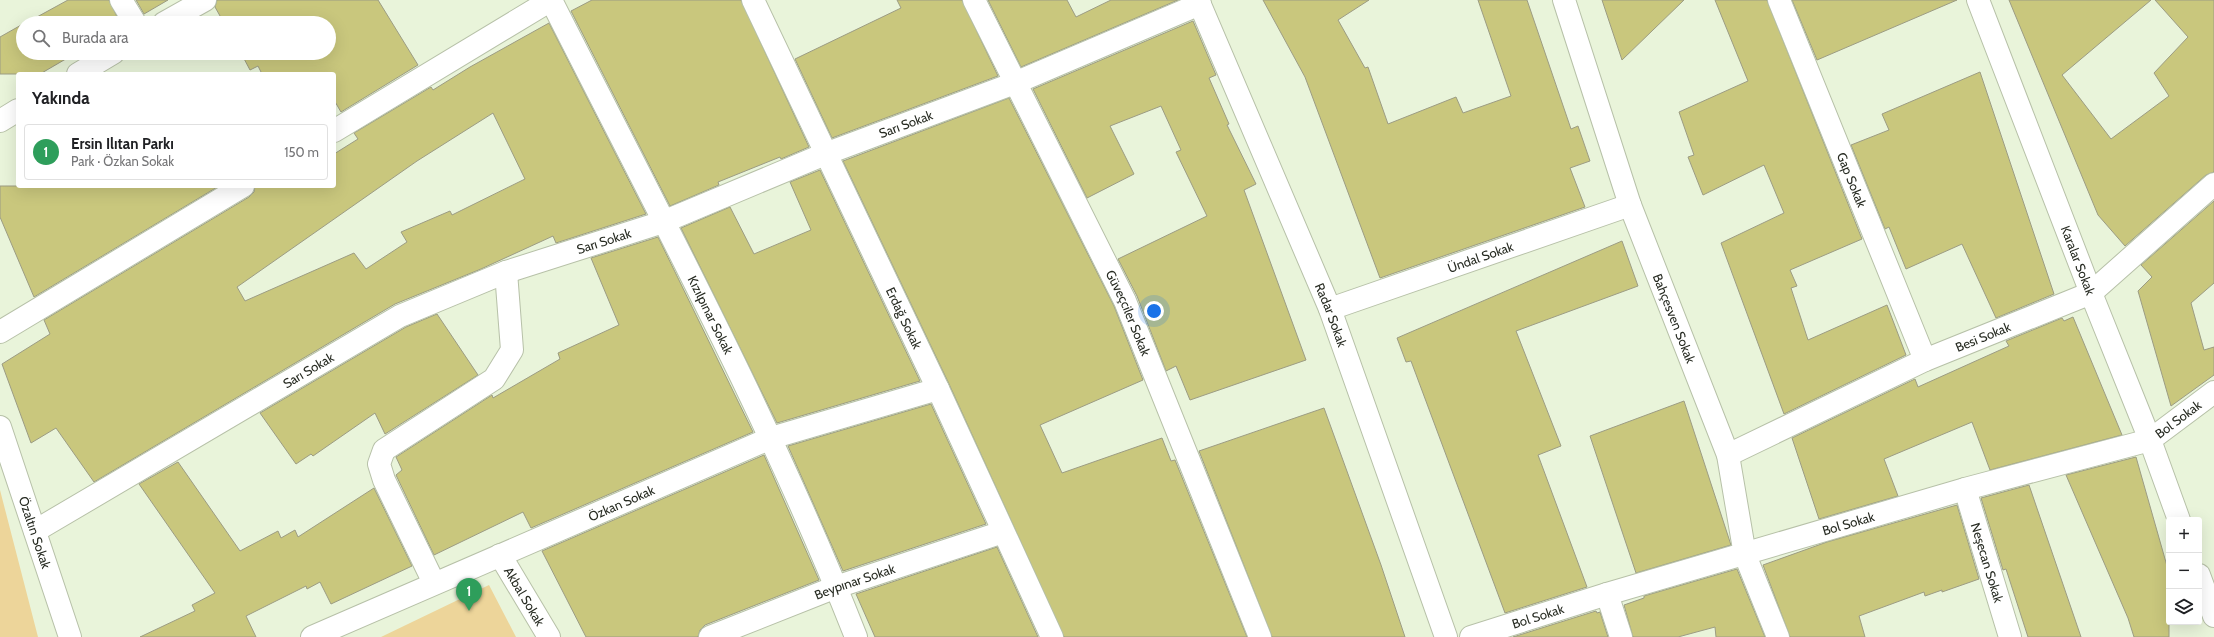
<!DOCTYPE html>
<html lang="tr">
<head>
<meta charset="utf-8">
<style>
  body { margin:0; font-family:Cabin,sans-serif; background:#f2f2f2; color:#202124 }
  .controls { position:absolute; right:12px; bottom:12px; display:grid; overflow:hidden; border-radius:4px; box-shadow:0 4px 16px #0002 }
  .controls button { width:36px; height:36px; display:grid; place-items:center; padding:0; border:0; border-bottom:1px solid #e0e0e0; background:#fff; color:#202124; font:20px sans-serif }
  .you { position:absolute; left:1154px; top:311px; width:14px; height:14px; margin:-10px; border:3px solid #fff; border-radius:50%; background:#1a73e8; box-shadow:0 0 0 6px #1a73e833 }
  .badge { display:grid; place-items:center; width:26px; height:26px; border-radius:50%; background:#ca3e27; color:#fff; font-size:13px; font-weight:700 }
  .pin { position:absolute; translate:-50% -33px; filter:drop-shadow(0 1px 2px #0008) }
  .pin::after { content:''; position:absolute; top:21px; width:14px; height:12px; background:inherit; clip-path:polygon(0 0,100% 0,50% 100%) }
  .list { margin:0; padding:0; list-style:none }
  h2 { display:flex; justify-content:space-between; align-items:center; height:52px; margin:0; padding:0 16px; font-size:17px }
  h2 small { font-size:13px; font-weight:400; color:#757577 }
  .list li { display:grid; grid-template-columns:26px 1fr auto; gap:12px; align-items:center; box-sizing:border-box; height:56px; margin:0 8px 8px; padding:0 8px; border:1px solid #e0e0e0; border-radius:4px }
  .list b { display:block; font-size:15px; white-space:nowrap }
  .list p { margin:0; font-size:13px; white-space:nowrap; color:#757577 }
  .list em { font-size:13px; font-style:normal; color:#757577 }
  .icon { flex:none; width:22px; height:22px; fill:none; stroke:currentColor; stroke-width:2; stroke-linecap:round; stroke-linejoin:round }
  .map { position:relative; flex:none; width:2214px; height:637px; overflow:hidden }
  .search { position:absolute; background:#fff; box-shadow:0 4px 16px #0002; left:16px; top:16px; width:320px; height:44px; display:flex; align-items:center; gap:10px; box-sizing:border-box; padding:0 14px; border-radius:22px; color:#757577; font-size:15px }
  .panel { position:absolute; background:#fff; box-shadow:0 4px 16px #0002; left:16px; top:72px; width:320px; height:116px; border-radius:4px }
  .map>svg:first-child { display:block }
  .green { fill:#edd59a }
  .building { fill:#c9c77d; stroke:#9c9c83; fill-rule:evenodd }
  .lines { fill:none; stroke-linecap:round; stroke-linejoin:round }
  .minor-casing { stroke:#b7c1a8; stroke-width:24 }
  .minor { stroke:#fff; stroke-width:22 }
  .labels { text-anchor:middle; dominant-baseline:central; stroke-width:3; stroke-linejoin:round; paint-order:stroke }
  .street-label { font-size:13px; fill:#272b22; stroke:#f8ffef }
</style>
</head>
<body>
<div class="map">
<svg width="2214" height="637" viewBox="0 0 2214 637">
  <rect width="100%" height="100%" fill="#e9f4da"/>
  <path class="green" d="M0 490 38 637H0Z
    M489 585 516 637H381Z"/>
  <path class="building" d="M68 0H109L120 23H26Z
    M136 0H168L144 14Z
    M217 0H378L418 65 341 112 334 100V74H262L258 66 250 70 241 53H329V23H224L215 7Z
    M592 0H741L809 147 781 159 780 157 718 182 719 185 670 206 571 11Z
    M897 0H962L998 76 832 138 795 59 901 8Z
    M988 0H1067L1076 17 1111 0H1178L1021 67Z
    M1263 0H1369L1338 20 1365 68 1368 67 1388 124 1456 97 1463 113 1511 96 1478 0H1527L1571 129 1578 126 1590 161 1570 168 1585 207 1380 278 1305 77Z
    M1602 0H1684L1622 60Z
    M1715 0H1767L1862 239 1790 270 1797 286 1791 288 1808 340 1887 305 1906 355 1784 414 1721 243 1784 213 1764 165 1703 195 1688 157 1694 155 1679 112 1748 81Z
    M1792 0H1957L1817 60Z
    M2009 0H2151L2062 75 2111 139 2169 96 2154 73 2188 37 2155 0H2214V172L2206 175 2125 246 2098 215Z
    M1193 21 1216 75 1209 78 1229 124 1227 125 1256 184 1244 190 1306 360 1190 400 1176 366 1166 371 1137 296 1118 259 1207 216 1176 152 1181 150 1161 106 1110 126 1134 174 1087 198 1033 89Z
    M549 23 646 214 556 243 553 236 481 269 395 304 94 482 56 428 31 443 2 364 50 334 44 320 249 197 254 192 255 186H334V154L358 139 354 133 431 87 433 90 470 67ZM493 113 525 179 452 215 450 211 401 232 407 242 366 269 354 253 245 301 237 287 417 161Z
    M23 24V53H76L40 74H0V37Z
    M1980 72 2054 294 1996 318 1962 244 1906 269 1889 227 1885 229 1851 145 1889 130 1882 114Z
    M1009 98 1114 306 1143 380 1040 425 1062 473 1162 438 1171 461 1175 460 1247 637H1064L949 384 843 161Z
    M820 170 920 381 777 423 681 228 730 207 754 254 811 230 790 182Z
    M0 186H219L34 297 0 217Z
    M2214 201V283L2191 303 2204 350 2214 347V375L2171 406 2138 291 2152 277 2141 265Z
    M658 237 753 432 531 528 523 512 434 555 396 475 402 470 396 457 492 395 493 398 560 359 558 353 619 325 591 258Z
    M1622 241 1638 286 1516 331 1561 446 1538 455 1587 587 1505 613 1411 361 1406 362 1397 338Z
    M437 314 478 375 385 434 375 413 313 456 311 454 296 464 260 413 406 327Z
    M2073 317 2122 435 1990 470 1972 422 1884 459 1898 496 1819 519 1792 438 1915 379 1918 387 2009 346 2006 341 2062 318 2064 321Z
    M1684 401 1731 545 1636 573 1590 436Z
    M931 404 986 524 843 571 788 446Z
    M1324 408 1381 565 1405 637H1272L1199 451Z
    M764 455 819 580 705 625 700 630 698 637H586L542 551Z
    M2136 457 2169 573V637H2134L2128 618 2066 475Z
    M178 462 240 551 278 531 281 538 295 530 298 537 374 488 412 566 331 604 320 582 307 589 306 586 246 616 256 637H140L195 611 192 605 215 593 139 484Z
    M2029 485 2081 637H2028L2006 569 2003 570 1981 498Z
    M1957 505 1979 579 1942 592V590L1925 596 1924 592 1859 616 1865 637H1790L1763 565 1827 542Z
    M997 547 1038 637H875L856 594Z
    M1737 569 1765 637H1716L1715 627 1678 637H1633L1624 605 1644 598V596Z
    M1596 611 1597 613 1600 612 1608 637H1513Z"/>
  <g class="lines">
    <g class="minor-casing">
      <g id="minor">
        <path d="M121 0 135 23"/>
        <path id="s1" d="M551 0C657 210 770 418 856 637"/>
        <path id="s2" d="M753 0 938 389 1052 637"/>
        <path id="s3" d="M974 0 1125 301 1260 637"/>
        <path id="s4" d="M1198 0 1330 309 1446 637"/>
        <path id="s5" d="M1564 0 1630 205 1728 455 1745 555 1778 637"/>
        <path id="s6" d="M1779 0 1925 360"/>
        <path id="s7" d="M1978 0 2091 293 2150 440 2179 520"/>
        <path d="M164 23 205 0"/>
        <path d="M78 74 113 53"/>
        <path d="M0 121 18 110"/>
        <path d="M334 131 551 0"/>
        <path id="s8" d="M1330 309 1630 205"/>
        <path d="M0 332 243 186"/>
        <path id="s9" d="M0 427 70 637"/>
        <path id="s10" d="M1728 455 1925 360 2091 293 2214 184"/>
        <path id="s11" d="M1965 489 2010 637"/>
        <path id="s12" d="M35 531 400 316 506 272 663 222 825 154 1015 83 1200 4"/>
        <path id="s13" d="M500 555 549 637"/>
        <path d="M2199 575 2214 616"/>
        <path d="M434 583 384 480 379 464 384 450 494 379 512 350 506 272"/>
        <path d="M1607 594 1621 637"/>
        <path id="s14" d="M312 637 771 438 938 389"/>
        <path id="s15" d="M710 637 836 587 1003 532"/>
        <path id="s16" d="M1471 637 1607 594 1965 489 2150 440 2214 392"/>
      </g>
    </g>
    <use href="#minor" class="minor"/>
  </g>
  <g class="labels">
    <g class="street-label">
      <text stroke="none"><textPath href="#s12" startOffset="965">Sarı Sokak</textPath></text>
      <text stroke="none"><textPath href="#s6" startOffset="194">Gap Sokak</textPath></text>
      <text stroke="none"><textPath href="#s12" startOffset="641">Sarı Sokak</textPath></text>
      <text stroke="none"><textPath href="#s8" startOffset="159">Ündal Sokak</textPath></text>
      <text stroke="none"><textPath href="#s7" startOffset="279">Karalar Sokak</textPath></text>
      <text stroke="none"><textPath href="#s3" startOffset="349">Güveçciler Sokak</textPath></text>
      <text stroke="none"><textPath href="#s4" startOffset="342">Radar Sokak</textPath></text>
      <text stroke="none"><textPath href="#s1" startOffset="353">Kızılpınar Sokak</textPath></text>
      <text stroke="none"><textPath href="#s2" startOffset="352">Erdağ Sokak</textPath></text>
      <text stroke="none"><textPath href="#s5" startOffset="337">Bahçesven Sokak</textPath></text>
      <text stroke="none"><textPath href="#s10" startOffset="281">Besi Sokak</textPath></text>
      <text stroke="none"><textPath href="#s12" startOffset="317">Sarı Sokak</textPath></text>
      <text stroke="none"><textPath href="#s16" startOffset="742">Bol Sokak</textPath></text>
      <text stroke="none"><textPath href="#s14" startOffset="337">Özkan Sokak</textPath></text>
      <text stroke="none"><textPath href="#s16" startOffset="394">Bol Sokak</textPath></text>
      <text stroke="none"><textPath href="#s9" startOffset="111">Özaltın Sokak</textPath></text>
      <text stroke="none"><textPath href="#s11" startOffset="77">Neşecan Sokak</textPath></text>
      <text stroke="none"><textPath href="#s15" startOffset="155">Beypınar Sokak</textPath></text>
      <text stroke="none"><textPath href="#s13" startOffset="48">Akbal Sokak</textPath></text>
      <text stroke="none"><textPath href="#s16" startOffset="70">Bol Sokak</textPath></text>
    </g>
  </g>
</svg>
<div class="controls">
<button>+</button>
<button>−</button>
<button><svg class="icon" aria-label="layers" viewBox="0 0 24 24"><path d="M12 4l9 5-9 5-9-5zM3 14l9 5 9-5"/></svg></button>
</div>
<div class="you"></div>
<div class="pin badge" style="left:469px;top:611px;background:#2e9e5b">1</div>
<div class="search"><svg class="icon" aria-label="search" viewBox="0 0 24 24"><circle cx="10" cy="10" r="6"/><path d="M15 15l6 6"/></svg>Burada ara</div>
<section class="panel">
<h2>Yakında<small></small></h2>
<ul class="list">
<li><span class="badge" style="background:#2e9e5b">1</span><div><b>Ersin Ilıtan Parkı</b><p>Park · Özkan Sokak</p></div><em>150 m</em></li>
</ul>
</section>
</div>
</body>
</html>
